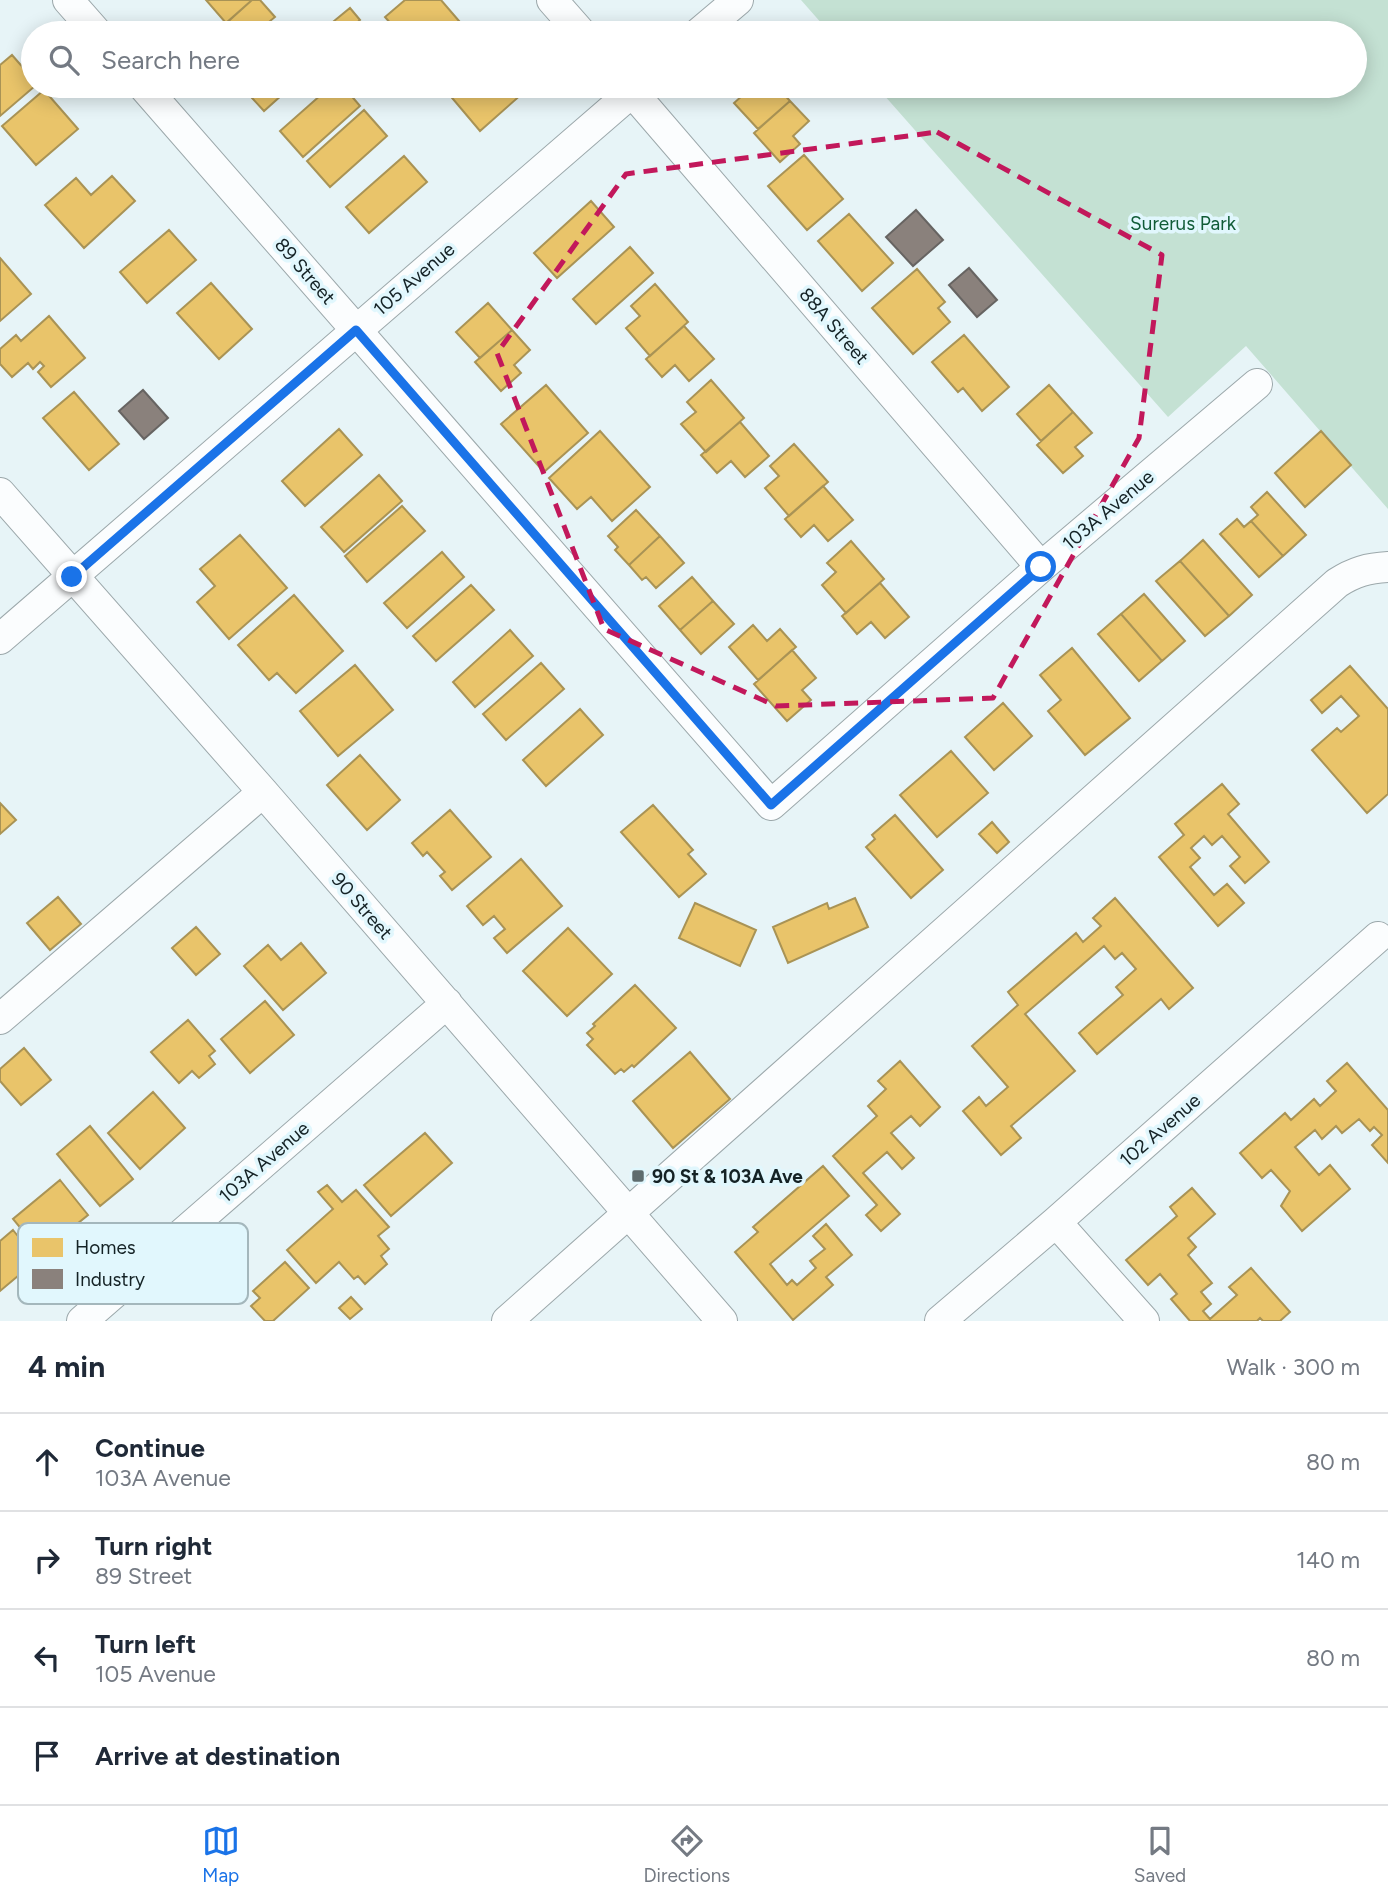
<!DOCTYPE html>
<html lang="en">
<head>
<meta charset="utf-8">
<style>
  body { margin:0; font-family:Figtree,sans-serif; background:#f2f2f3; color:#1f2937 }
  .stop { position:absolute; width:21px; height:21px; margin:-16px; border:5px solid #1a73e8; border-radius:50%; background:#fff }
  .stop.end { background:#1a73e8; border-color:#fff; box-shadow:0 2px 7px #0008 }
  .list { margin:0; padding:0; list-style:none }
  h2 { display:flex; justify-content:space-between; align-items:center; height:91px; margin:0; padding:0 28px; font-size:30px }
  h2 small { font-size:23px; font-weight:400; color:#747a83 }
  .list li { display:grid; grid-template-columns:46px 1fr auto; gap:21px; align-items:center; box-sizing:border-box; height:98px; padding:0 28px; border-top:2px solid #e0e1e3 }
  .list b { display:block; font-size:26px; white-space:nowrap }
  .list p { margin:0; font-size:23px; white-space:nowrap; color:#747a83 }
  .list em { font-size:23px; font-style:normal; color:#747a83 }
  .icon { flex:none; width:38px; height:38px; fill:none; stroke:currentColor; stroke-width:2; stroke-linecap:round; stroke-linejoin:round }
  .map { position:relative; flex:none; width:1388px; height:1321px; overflow:hidden }
  .search { position:absolute; background:#fff; box-shadow:0 4px 18px #0003; left:21px; right:21px; top:21px; height:77px; display:flex; align-items:center; gap:18px; box-sizing:border-box; padding:0 24px; border-radius:38px; color:#747a83; font-size:26px }
  .sheet { height:483px; background:#fff }
  nav { display:flex; justify-content:space-around; align-items:center; box-sizing:border-box; height:98px; border-top:2px solid #e0e1e3; background:#fff; font-size:19px; color:#747a83 }
  nav a { display:grid; justify-items:center; gap:4px }
  nav .on { color:#1a73e8 }
  .map>svg:first-child { display:block }
  .green { fill:#c4e1d3 }
  .homes { fill:#e9c46a; stroke:#a99355; stroke-width:2 }
  .industry { fill:#8a817c; stroke:#676462; stroke-width:2 }
  .lines { fill:none; stroke-linecap:round; stroke-linejoin:round }
  .minor-casing { stroke:#9ca8ab; stroke-width:32 }
  .minor { stroke:#fbfdfe; stroke-width:30 }
  .route { stroke:#1a73e8; stroke-width:9 }
  .marked { fill:none; stroke:#c2185b; stroke-width:5; stroke-dasharray:14 9; stroke-linejoin:round }
  .poi-dot { fill:#5e6c6e; stroke:#e1f7fd; stroke-width:2.5 }
  .labels { text-anchor:middle; dominant-baseline:central; stroke-width:7; stroke-linejoin:round; paint-order:stroke }
  .park-label { font-size:19px; fill:#105b37; stroke:#e1f7fd }
  .street-label { font-size:19px; fill:#142225; stroke:#e1f7fd }
  .poi-label { font-size:19px; font-weight:bold; fill:#142225; stroke:#e1f7fd; text-anchor:start }
  .key { fill:#e1f7fd; stroke:#a4b7bc; stroke-width:2 }
  .key-label { font-size:19px; fill:#142225 }
</style>
</head>
<body>
<div class="map">
<svg width="1388" height="1321" viewBox="0 0 1388 1321">
  <rect width="100%" height="100%" fill="#e7f4f7"/>
  <path class="green" d="M801 0H1388V509L1246 346 1168 417 876 86H1355V33H830Z"/>
  <path class="homes" d="M206 0H252L226 23Z
    M252 0H260L275 17 258 31 260 33H227L222 27Z
    M405 0H441L459 21 445 33H399L385 17Z
    M350 8 360 20 345 33 334 21Z
    M12 55 33 79 35 86 0 116V65Z
    M241 86H292L264 111Z
    M331 86H343L360 106 303 157 280 131Z
    M442 86H517L523 93 480 131Z
    M753 86H777L790 101 758 129 734 103Z
    M44 90 78 129 36 165 2 126Z
    M790 101 809 121 793 136 800 144 780 162 754 133Z
    M364 110 387 136 330 187 307 161Z
    M804 155 843 199 807 230 768 186Z
    M404 156 427 182 369 233 346 207Z
    M112 176 135 201 84 248 45 205 76 178 91 195Z
    M591 201 614 227 557 278 534 253Z
    M849 214 893 263 862 291 818 241Z
    M169 230 196 260 147 303 120 272Z
    M630 247 653 273 596 324 573 299Z
    M0 258 31 294 0 321Z
    M917 269 945 302 938 308 950 322 913 354 872 308Z
    M211 283 252 329 219 359 177 313Z
    M655 284 688 322 650 356 626 328 640 316 631 306Z
    M488 303 512 330 480 358 456 332Z
    M49 316 85 358 51 387 38 372 44 366 40 362 33 369 28 363 12 377 0 364V349L16 335 21 341Z
    M684 326 714 359 689 381 675 365 662 377 646 359Z
    M512 330 530 350 514 365 521 373 501 391 475 362Z
    M964 335 1009 387 982 411 963 388 958 392 932 362Z
    M711 380 744 418 706 452 681 424 696 412 687 402Z
    M546 385 588 433 544 472 501 424Z
    M1049 385 1073 412 1041 441 1017 414Z
    M74 392 119 444 89 470 43 418Z
    M1073 412 1092 433 1075 447 1083 456 1063 473 1037 445Z
    M740 422 769 456 745 477 731 461 717 473 701 455Z
    M339 429 362 455 305 506 282 481Z
    M600 431 650 487 612 521 591 497 577 509 549 478Z
    M1321 431 1351 465 1305 507 1275 473Z
    M794 444 828 482 789 516 765 488 779 476 770 466Z
    M379 475 402 501 344 552 321 527Z
    M823 486 853 520 828 541 814 525 801 537 785 519Z
    M1267 492 1306 535 1283 556 1251 521 1258 515 1251 507Z
    M402 506 425 531 367 582 345 556Z
    M636 510 660 536 629 565 615 550 618 547 608 536Z
    M1237 519 1244 527 1251 521 1283 556 1259 577 1220 534Z
    M240 535 287 588 229 639 197 602 215 586 200 569Z
    M660 536 684 563 656 588 646 577 642 580 629 565Z
    M1203 540 1252 595 1229 616 1180 561Z
    M851 541 884 579 846 613 822 585 836 572 827 563Z
    M442 552 464 577 407 628 384 603Z
    M1180 561 1229 616 1205 636 1156 581Z
    M692 577 713 601 680 630 659 606Z
    M880 583 909 617 885 638 871 622 857 634 842 616Z
    M471 585 494 610 436 661 413 636Z
    M1144 594 1185 641 1162 661 1121 614Z
    M294 595 343 651 296 693 277 673 269 680 238 645Z
    M713 601 734 624 701 654 680 630Z
    M1121 614 1162 661 1139 681 1098 634Z
    M753 625 767 641 780 629 796 647 758 680 729 647Z
    M510 630 533 656 475 707 453 682Z
    M1072 648 1130 718 1085 755 1048 711 1061 700 1040 675Z
    M792 650 816 678 802 690 811 700 787 721 754 684Z
    M541 663 564 689 506 740 483 714Z
    M355 665 393 710 338 756 300 711Z
    M1350 666 1388 709V794L1367 813 1312 750 1337 728 1341 732 1359 716 1341 696 1322 713 1311 700Z
    M1003 703 1032 736 994 770 965 737Z
    M580 709 603 735 546 786 523 760Z
    M951 751 988 793 937 837 900 795Z
    M360 755 400 800 367 830 327 785Z
    M1222 784 1239 804 1228 814 1269 862 1245 883 1230 866 1240 857 1222 836 1212 845 1204 836 1191 848 1200 858 1190 867 1214 895 1227 884 1244 903 1218 926 1159 857 1184 835 1175 824Z
    M0 803 16 820 0 834Z
    M653 805 693 850 688 854 706 874 679 897 621 832Z
    M450 810 491 857 452 890 440 876 445 872 427 852 423 856 412 843Z
    M895 815 943 870 911 898 866 847 875 839 872 835Z
    M992 822 1009 842 997 853 979 834Z
    M521 859 562 906 507 953 494 938 505 929 494 916 483 925 467 906Z
    M58 897 81 924 50 950 27 923Z
    M855 898 868 927 788 963 773 927 827 903 829 909Z
    M1115 898 1193 988 1169 1009 1161 999 1097 1054 1079 1033 1123 995 1116 987 1136 969 1122 953 1115 959 1104 946 1025 1014 1075 1071 1011 1126 1021 1138 1001 1155 963 1111 979 1097 986 1106 1008 1087 972 1046 1018 1005 1008 992 1076 933 1083 942 1101 926 1093 918Z
    M695 903 756 930 740 966 679 938Z
    M196 927 220 954 196 975 172 948Z
    M568 928 612 974 567 1016 523 971Z
    M301 943 326 973 283 1010 244 966 268 945 281 960Z
    M635 985 676 1028 634 1067 632 1065 624 1072 621 1069 615 1074 587 1045 593 1039 587 1033 595 1026 593 1024Z
    M265 1001 294 1035 250 1073 221 1039Z
    M188 1020 215 1051 209 1056 215 1064 199 1078 192 1071 179 1083 151 1052Z
    M24 1048 51 1080 21 1105 0 1081V1069Z
    M690 1052 730 1099 673 1148 633 1101Z
    M900 1061 940 1107 920 1126 911 1116 891 1133 914 1158 902 1169 887 1152 863 1173 900 1214 881 1231 866 1215 877 1205 833 1156 877 1116 868 1106 886 1089 878 1081Z
    M1347 1063 1388 1110V1163L1372 1145 1382 1135 1374 1127 1370 1131 1359 1119 1342 1133 1336 1126 1322 1139 1315 1130 1295 1147 1319 1175 1330 1165 1350 1189 1302 1231 1281 1206 1290 1191 1271 1170 1262 1178 1240 1153 1285 1113 1291 1120 1314 1099 1320 1106 1336 1091 1327 1081Z
    M153 1092 185 1128 140 1169 108 1133Z
    M90 1126 133 1179 100 1206 57 1154Z
    M425 1133 452 1163 391 1216 364 1185Z
    M823 1166 849 1196 770 1264 787 1285 792 1280 797 1285 816 1268 810 1261 825 1249 813 1236 826 1224 852 1255 826 1277 833 1285 793 1320 735 1252 758 1232 753 1227Z
    M60 1180 88 1215 41 1253 13 1219Z
    M327 1185 342 1202 356 1190 389 1227 378 1236 389 1249 381 1256 387 1264 365 1284 358 1276 354 1279 339 1262 316 1283 287 1250 333 1209 318 1192Z
    M1192 1188 1215 1214 1188 1238 1196 1247 1188 1255 1212 1283 1201 1292 1211 1304 1203 1311 1210 1319 1237 1295 1229 1287 1251 1268 1290 1312 1280 1321H1263L1260 1318 1257 1321H1190L1171 1299 1177 1294 1160 1274 1148 1285 1126 1260 1177 1216 1170 1207Z
    M13 1230 37 1260 0 1291V1241Z
    M285 1262 309 1288 273 1321H265L251 1306 260 1298 253 1291Z
    M351 1297 362 1309 350 1319 339 1308Z"/>
  <path class="industry" d="M916 210 943 240 913 266 886 237Z
    M969 268 997 300 977 317 949 285Z
    M143 390 168 418 144 439 119 411Z"/>
  <g class="lines">
    <g class="minor-casing">
      <path id="minor" d="M68 0 97 33
        M552 0 581 33
        M699 33 738 0
        M143 86 771 805 1041 567 1257 384
        M627 86 1041 567
        M0 493 263 792 722 1321
        M0 639 639 86
        M0 1019 263 792
        M1056 1222 1144 1321
        M82 1321 447 1003
        M507 1321 1337 583C1354 572 1368 568 1388 567
        M940 1321 1056 1222 1378 937"/>
    </g>
    <use href="#minor" class="minor"/>
  </g>
  <g class="lines">
    <path class="route" d="M72 577 356 330 771 805 1041 567"/>
  </g>
  <path class="marked" d="M937 132 1162 255 1139 438 993 698 776 706 604 629 497 353 626 174Z"/>
  <rect class="poi-dot" x="631" y="1169" width="14" height="14" rx="3.5"/>
  <g class="labels">
    <g class="park-label">
      <text x="1183" y="223">Surerus Park</text>
    </g>
    <g class="street-label">
      <text transform="translate(305 271) rotate(49)">89 Street</text>
      <text transform="translate(414 279) rotate(-41)">105 Avenue</text>
      <text transform="translate(834 326) rotate(49)">88A Street</text>
      <text transform="translate(1108 510) rotate(-40)">103A Avenue</text>
      <text transform="translate(362 906) rotate(49)">90 Street</text>
      <text transform="translate(1160 1130) rotate(-41)">102 Avenue</text>
      <text transform="translate(264 1162) rotate(-41)">103A Avenue</text>
    </g>
    <g class="poi-label">
      <text x="652" y="1176">90 St &amp; 103A Ave</text>
    </g>
  </g>
  <rect x="18" y="1223" width="230" height="81" rx="10" class="key"/>
  <rect x="32" y="1238" width="31" height="19" fill="#e9c46a"/>
  <rect x="32" y="1269" width="31" height="20" fill="#8a817c"/>
  <g class="key-label">
    <text x="75" y="1254">Homes</text>
    <text x="75" y="1286">Industry</text>
  </g>
</svg>
<div class="stop" style="left:1041px;top:567px"></div>
<div class="stop end" style="left:72px;top:577px"></div>
<div class="search"><svg class="icon" aria-label="search" viewBox="0 0 24 24"><circle cx="10" cy="10" r="6"/><path d="M15 15l6 6"/></svg>Search here</div>
</div>
<section class="sheet">
<h2>4 min<small>Walk · 300 m</small></h2>
<ul class="list">
<li><svg class="icon" aria-label="ahead" viewBox="0 0 24 24"><path d="M12 20V5M6 11l6-6 6 6"/></svg><div><b>Continue</b><p>103A Avenue</p></div><em>80 m</em></li>
<li><svg class="icon" aria-label="right" viewBox="0 0 24 24"><path d="M7 20v-9h11M14 6l5 5-5 5"/></svg><div><b>Turn right</b><p>89 Street</p></div><em>140 m</em></li>
<li><svg class="icon" aria-label="left" viewBox="0 0 24 24"><path d="M17 20v-9H6M10 6l-5 5 5 5"/></svg><div><b>Turn left</b><p>105 Avenue</p></div><em>80 m</em></li>
<li><svg class="icon" aria-label="arrive" viewBox="0 0 24 24"><path d="M6 21V4h12l-3 4 3 4H6"/></svg><div><b>Arrive at destination</b></div></li>
</ul>
</section>
<nav>
<a class="on"><svg class="icon" aria-label="map" viewBox="0 0 24 24"><path d="M3 6l6-2 6 2 6-2v14l-6 2-6-2-6 2zM9 4v14M15 6v14"/></svg>Map</a>
<a><svg class="icon" aria-label="directions" viewBox="0 0 24 24"><path d="M12 3l9 9-9 9-9-9zM9 14v-3h6M13 9l2 2-2 2"/></svg>Directions</a>
<a><svg class="icon" aria-label="saved" viewBox="0 0 24 24"><path d="M7 4h10v16l-5-4-5 4z"/></svg>Saved</a>
</nav>
</body>
</html>
